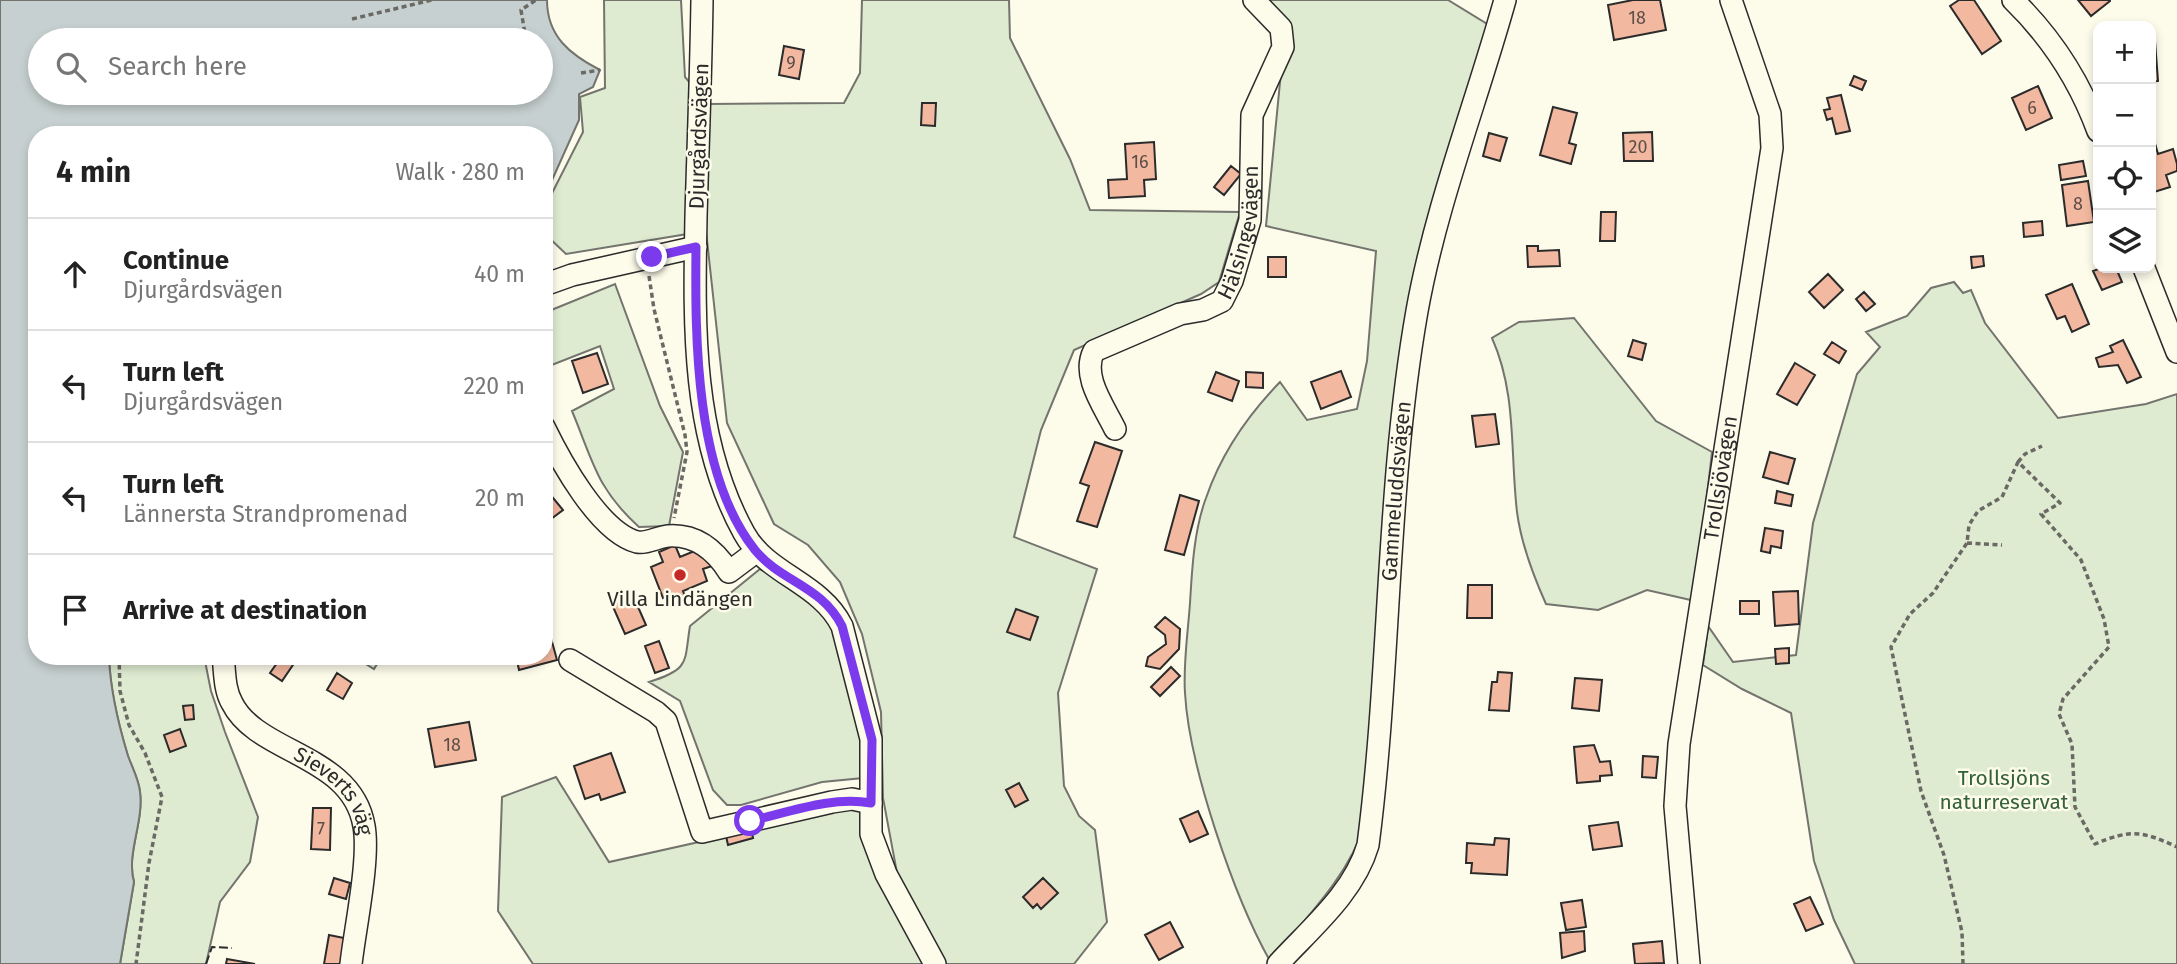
<!DOCTYPE html>
<html lang="en">
<head>
<meta charset="utf-8">
<style>
  body { margin:0; font-family:"Fira Sans",sans-serif; background:#f6f6f6; color:#222 }
  .controls { position:absolute; right:21px; top:21px; display:grid; overflow:hidden; border-radius:14px; box-shadow:0 4px 10px #0003 }
  .controls button { width:63px; height:63px; display:grid; place-items:center; padding:0; border:0; border-bottom:2px solid #e0e0e0; background:#fff; color:#222; font:35px sans-serif }
  .stop { position:absolute; width:21px; height:21px; margin:-16px; border:5px solid #7c3aed; border-radius:50%; background:#fff }
  .stop.end { background:#7c3aed; border-color:#fff; box-shadow:0 2px 7px #0008 }
  .list { margin:0; padding:0; list-style:none }
  h2 { display:flex; justify-content:space-between; align-items:center; height:91px; margin:0; padding:0 28px; font-size:30px }
  h2 small { font-size:23px; font-weight:400; color:#767676 }
  .list li { display:grid; grid-template-columns:46px 1fr auto; gap:21px; align-items:center; box-sizing:border-box; height:112px; padding:0 28px; border-top:2px solid #e0e0e0 }
  .list b { display:block; font-size:26px; white-space:nowrap }
  .list p { margin:0; font-size:23px; white-space:nowrap; color:#767676 }
  .list em { font-size:23px; font-style:normal; color:#767676 }
  .icon { flex:none; width:38px; height:38px; fill:none; stroke:currentColor; stroke-width:2; stroke-linecap:round; stroke-linejoin:round }
  .map { position:relative; flex:none; width:2177px; height:964px; overflow:hidden }
  .search { position:absolute; background:#fff; box-shadow:0 4px 10px #0003; left:28px; top:28px; width:525px; height:77px; display:flex; align-items:center; gap:18px; box-sizing:border-box; padding:0 24px; border-radius:38px; color:#767676; font-size:26px }
  .panel { position:absolute; background:#fff; box-shadow:0 4px 10px #0003; left:28px; top:126px; width:525px; height:539px; border-radius:28px }
  .map>svg:first-child { display:block }
  .green { fill:#deebd1; stroke:#74746e; stroke-width:2 }
  .water { fill:#c7d0d0; stroke:#74746e; stroke-width:2; fill-rule:evenodd }
  .building { fill:#f2b8a0; stroke:#2b2b2b; stroke-width:2 }
  .lines { fill:none; stroke-linecap:round; stroke-linejoin:round }
  .minor-casing { stroke:#2b2b2b; stroke-width:24 }
  .path { stroke:#6a6964; stroke-width:3.5; stroke-dasharray:5 3.5; stroke-linecap:butt }
  .minor { stroke:#fdfbea; stroke-width:21 }
  .fence { stroke:#2b2b2b; stroke-width:2; stroke-dasharray:9 3.5; stroke-linecap:butt }
  .route { stroke:#7c3aed; stroke-width:9 }
  .poi-dot { fill:#c62828; stroke:#fdfbea; stroke-width:2.5 }
  .labels { text-anchor:middle; dominant-baseline:central; stroke-width:5; stroke-linejoin:round; paint-order:stroke }
  .number-label { font-size:18px; fill:#5d4e48 }
  .street-label { font-size:21px; fill:#2b2b2b; stroke:#fdfbea }
  .poi-label { font-size:21px; fill:#2b2b2b; stroke:#fdfbea }
  .park-label { font-size:21px; fill:#34623c; stroke:#fdfbea }
</style>
</head>
<body>
<div class="map">
<svg width="2177" height="964" viewBox="0 0 2177 964">
  <rect width="100%" height="100%" fill="#fdfbea"/>
  <path class="green" d="M604 0H681L685 77 708 104 844 103 860 73 862 0H1009L1010 38 1070 159 1090 210 1240 212 1219 282 1201 294 1074 350 1041 430 1014 537 1097 569 1058 693 1064 786 1079 816 1095 830 1107 922 1074 964H942L897 873 883 798 881 712 862 634 840 582 808 545 774 524 727 423 706 231 566 254 544 233V209L583 132 580 97 605 88Z
    M1270 0H1448L1492 27 1438 188 1365 824C1348 877 1306 918 1270 961 1234 897 1189 766 1185 693 1183 664 1188 632 1190 603 1192 569 1194 530 1206 498 1221 454 1248 415 1280 382L1307 420 1357 409 1367 361 1376 251 1266 226 1285 31Z
    M1954 282 1963 293 1971 290 1985 323 2058 418 2146 404 2177 394V964H1855L1834 920 1814 861 1791 713 1742 689 1703 665 1708 626 1733 662 1796 655 1813 523 1857 374 1880 347 1866 332 1907 316 1931 288Z
    M615 284 660 406 683 452 669 526 639 527C596 488 593 461 572 411L614 389 600 346 544 368V313Z
    M1574 318 1656 421 1712 452 1695 601 1647 590 1598 610 1546 604C1533 575 1521 543 1517 512 1510 452 1517 394 1492 338L1519 322Z
    M760 569 795 588 833 623 865 740 863 778 822 782 741 805H727L713 790 680 701 649 682C691 669 684 662 690 626Z
    M109 656H204L211 691 225 732 258 817 250 862 220 902 206 964H120L134 882C126 854 144 822 140 792 139 780 132 767 128 756 118 723 110 691 109 656Z
    M353 656H382L374 669Z
    M556 777 609 862 726 836 729 844 753 838 751 830 843 805 866 809 927 964H533L498 911 502 797Z"/>
  <path class="water" d="M0 0H547C547 37 571 55 600 70L593 87 579 94V120L544 198V135H37V656H109C110 691 118 723 128 756 132 767 139 780 140 792 144 822 126 854 134 882L120 964H0ZM40 40H541V93H40Z"/>
  <path class="building" d="M1633 0H1660L1666 30 1614 40 1608 5Z
    M1959 0H1974L2001 41 1982 54 1950 6Z
    M2078 0H2110V1L2091 16Z
    M2151 41H2155L2158 81 2151 82Z
    M784 46 804 50 799 79 779 75Z
    M1854 76 1866 81 1862 90 1850 85Z
    M2038 86 2052 118 2026 130 2012 98Z
    M1841 95 1850 131 1836 134 1832 118 1827 120 1824 110 1830 109 1827 98Z
    M922 103H936L935 126 921 125Z
    M1553 107 1577 113 1569 143 1576 145 1571 164 1540 155Z
    M2151 129 2158 154 2173 149 2177 164V171L2166 175 2170 187 2154 192 2151 181Z
    M1652 132 1653 161H1624L1623 133Z
    M1489 133 1507 138 1500 161 1483 156Z
    M1154 142 1156 179 1144 180 1145 196 1109 198 1108 180 1127 179 1125 144Z
    M2083 161 2086 176 2061 180 2059 165Z
    M1231 166 1241 174 1224 195 1214 187Z
    M2088 181 2094 222 2067 226 2062 185Z
    M1601 212H1616L1615 241H1600Z
    M2042 221 2043 235 2024 237 2023 223Z
    M1527 246H1538V251L1559 250 1560 266 1528 267Z
    M1983 256 1984 266 1972 268 1971 257Z
    M1268 257H1286V277H1268Z
    M2101 268H2116L2122 282 2102 290 2093 271Z
    M1828 274 1843 290 1824 308 1809 292Z
    M2072 284 2089 324 2072 332 2065 316 2057 319 2046 295Z
    M1864 292 1875 304 1866 311 1856 299Z
    M1633 340 1646 344 1642 360 1628 356Z
    M2123 340 2141 377 2127 383 2118 365 2099 367 2096 358 2113 352 2110 346Z
    M1832 342 1846 351 1839 363 1824 354Z
    M597 353 608 384 583 393 572 361Z
    M1795 363 1815 375 1797 405 1777 394Z
    M1341 371 1351 397 1321 409 1311 382Z
    M1216 372 1239 381 1232 401 1208 392Z
    M1246 372 1263 373V388L1246 387Z
    M1495 414 1499 444 1476 447 1472 416Z
    M1095 442 1122 451 1097 527 1077 521 1089 486 1080 483Z
    M1770 452 1795 459 1788 484 1763 477Z
    M544 487 563 510 547 522 544 519Z
    M1777 491 1793 495 1791 506 1775 503Z
    M1180 495 1199 501 1184 555 1165 550Z
    M1765 528 1783 531 1781 548 1771 546 1770 553 1761 551Z
    M675 545 680 557 697 550 712 566 703 569 707 581 683 591 686 599 670 605 667 596 663 598 651 567 663 562 659 552Z
    M1468 585H1492V618H1467Z
    M631 591 646 625 625 634 610 600Z
    M1798 591 1799 624 1775 626 1773 592Z
    M1740 601H1759V614H1740Z
    M1016 609 1038 617 1030 640 1007 632Z
    M1165 617 1180 629 1179 649 1160 669 1146 666 1148 657 1166 644 1165 635 1155 627Z
    M551 638 557 660 519 670 516 656H544V640Z
    M659 641 669 668 655 673 645 646Z
    M1789 648V663L1776 664 1775 649Z
    M282 656H299L282 681 270 673Z
    M1171 667 1180 676 1160 696 1151 687Z
    M1498 672 1512 673 1509 711 1489 710 1492 682H1497Z
    M337 673 352 683 343 699 327 690Z
    M1575 678 1602 680 1599 711 1572 708Z
    M193 705 194 719 185 720 183 706Z
    M469 722 476 760 435 767 428 729Z
    M180 729 186 746 170 752 164 735Z
    M1594 745 1600 762 1610 761 1612 775 1600 776V781L1577 783 1574 747Z
    M611 753 625 792 601 800 599 794 585 799 574 766Z
    M1643 756 1658 757 1656 778 1642 777Z
    M1019 783 1028 800 1015 807 1006 790Z
    M313 808H331L330 850 311 849Z
    M1198 811 1208 834 1190 842 1180 819Z
    M1618 822 1622 846 1593 850 1589 826Z
    M751 830 753 838 728 845 726 836Z
    M1495 838 1509 839 1507 875 1471 873 1472 863H1466L1467 843 1494 845Z
    M334 878 350 883 346 899 329 894Z
    M1043 878 1058 893 1041 909 1037 904 1033 908 1023 897Z
    M1810 897 1823 924 1806 931 1794 904Z
    M1582 900 1586 927 1566 930 1561 903Z
    M1170 922 1183 947 1159 960 1145 935Z
    M1584 931 1585 951 1562 958 1560 933Z
    M329 935 349 939 344 964H324Z
    M1662 941 1664 963 1635 964 1633 944Z
    M227 959 255 964H226Z"/>
  <g class="lines">
    <g class="minor-casing">
      <g id="minor">
        <path d="M702 0C701 72 698 145 696 217 694 324 691 437 744 533 767 575 820 582 842 626L871 739V834L886 874 935 964"/>
        <path d="M2013 0C2050 36 2080 82 2098 131"/>
        <path d="M2144 268 2177 352"/>
        <path d="M544 285 572 275 696 247"/>
        <path d="M544 427C560 460 599 532 637 542 646 544 658 537 668 536 696 534 715 550 729 572L757 551"/>
        <path id="s1" d="M1115 429C1104 406 1081 376 1094 351L1180 314 1203 310 1222 301 1232 281 1250 220 1252 115 1283 47 1281 28 1254 0"/>
        <path id="s2" d="M223 656C225 672 224 689 232 703 257 754 352 754 364 826 370 859 355 928 351 964"/>
        <path d="M570 660 656 712 666 721 702 832 832 802 852 799 871 803"/>
        <path id="s3" d="M1278 964C1311 928 1354 893 1368 845 1391 668 1386 487 1417 311 1436 205 1476 104 1505 0"/>
        <path id="s4" d="M1689 964 1675 806 1679 744 1772 148 1770 114 1731 0"/>
      </g>
    </g>
    <path class="path" d="M352 19 432 0
      M526 40 521 10 536 0
      M581 73 600 70
      M649 276 654 309 685 435 687 452 674 518
      M2018 462 2025 454 2042 446
      M1967 543 2002 545
      M119 656 120 691 129 725 145 753 162 797 149 863 136 964
      M1963 964 1962 932 1944 855 1921 791 1891 647 1910 614 1933 593 1967 543 1969 525 1978 511 2002 497 2018 462 2060 503 2041 514 2081 560 2104 619 2109 647 2063 699 2059 714 2072 744 2075 807 2095 844C2130 829 2143 831 2177 847"/>
    <use href="#minor" class="minor"/>
    <path class="fence" d="M206 964 212 947 232 948"/>
  </g>
  <g class="lines">
    <path class="route" d="M652 257 696 247C695 338 695 475 755 550 781 582 821 585 842 626L872 740 871 803C831 796 790 812 750 821"/>
  </g>
  <circle class="poi-dot" cx="680" cy="575" r="7"/>
  <g class="labels">
    <g class="number-label">
      <text x="1637" y="18">18</text>
      <text x="791" y="63">9</text>
      <text x="2032" y="108">6</text>
      <text x="1638" y="147">20</text>
      <text x="1140" y="162">16</text>
      <text x="2078" y="204">8</text>
      <text x="452" y="745">18</text>
      <text x="321" y="829">7</text>
    </g>
    <g class="street-label">
      <text transform="translate(699 136) rotate(-88)">Djurgårdsvägen</text>
      <text stroke="none"><textPath href="#s1" startOffset="294">Hälsingevägen</textPath></text>
      <text stroke="none"><textPath href="#s4" startOffset="490">Trollsjövägen</textPath></text>
      <text stroke="none"><textPath href="#s3" startOffset="506">Gammeluddsvägen</textPath></text>
      <text stroke="none"><textPath href="#s2" startOffset="187">Sieverts väg</textPath></text>
    </g>
    <g class="poi-label">
      <text x="680" y="599">Villa Lindängen</text>
    </g>
    <g class="park-label">
      <text x="2004" y="778">Trollsjöns<tspan x="2004" dy="24">naturreservat</tspan></text>
    </g>
  </g>
</svg>
<div class="controls">
<button>+</button>
<button>−</button>
<button><svg class="icon" aria-label="locate" viewBox="0 0 24 24"><circle cx="12" cy="12" r="6"/><path d="M12 2v4M12 18v4M2 12h4M18 12h4"/></svg></button>
<button><svg class="icon" aria-label="layers" viewBox="0 0 24 24"><path d="M12 4l9 5-9 5-9-5zM3 14l9 5 9-5"/></svg></button>
</div>
<div class="stop" style="left:750px;top:821px"></div>
<div class="stop end" style="left:652px;top:257px"></div>
<div class="search"><svg class="icon" aria-label="search" viewBox="0 0 24 24"><circle cx="10" cy="10" r="6"/><path d="M15 15l6 6"/></svg>Search here</div>
<section class="panel">
<h2>4 min<small>Walk · 280 m</small></h2>
<ul class="list">
<li><svg class="icon" aria-label="ahead" viewBox="0 0 24 24"><path d="M12 20V5M6 11l6-6 6 6"/></svg><div><b>Continue</b><p>Djurgårdsvägen</p></div><em>40 m</em></li>
<li><svg class="icon" aria-label="left" viewBox="0 0 24 24"><path d="M17 20v-9H6M10 6l-5 5 5 5"/></svg><div><b>Turn left</b><p>Djurgårdsvägen</p></div><em>220 m</em></li>
<li><svg class="icon" aria-label="left" viewBox="0 0 24 24"><path d="M17 20v-9H6M10 6l-5 5 5 5"/></svg><div><b>Turn left</b><p>Lännersta Strandpromenad</p></div><em>20 m</em></li>
<li><svg class="icon" aria-label="arrive" viewBox="0 0 24 24"><path d="M6 21V4h12l-3 4 3 4H6"/></svg><div><b>Arrive at destination</b></div></li>
</ul>
</section>
</div>
</body>
</html>
